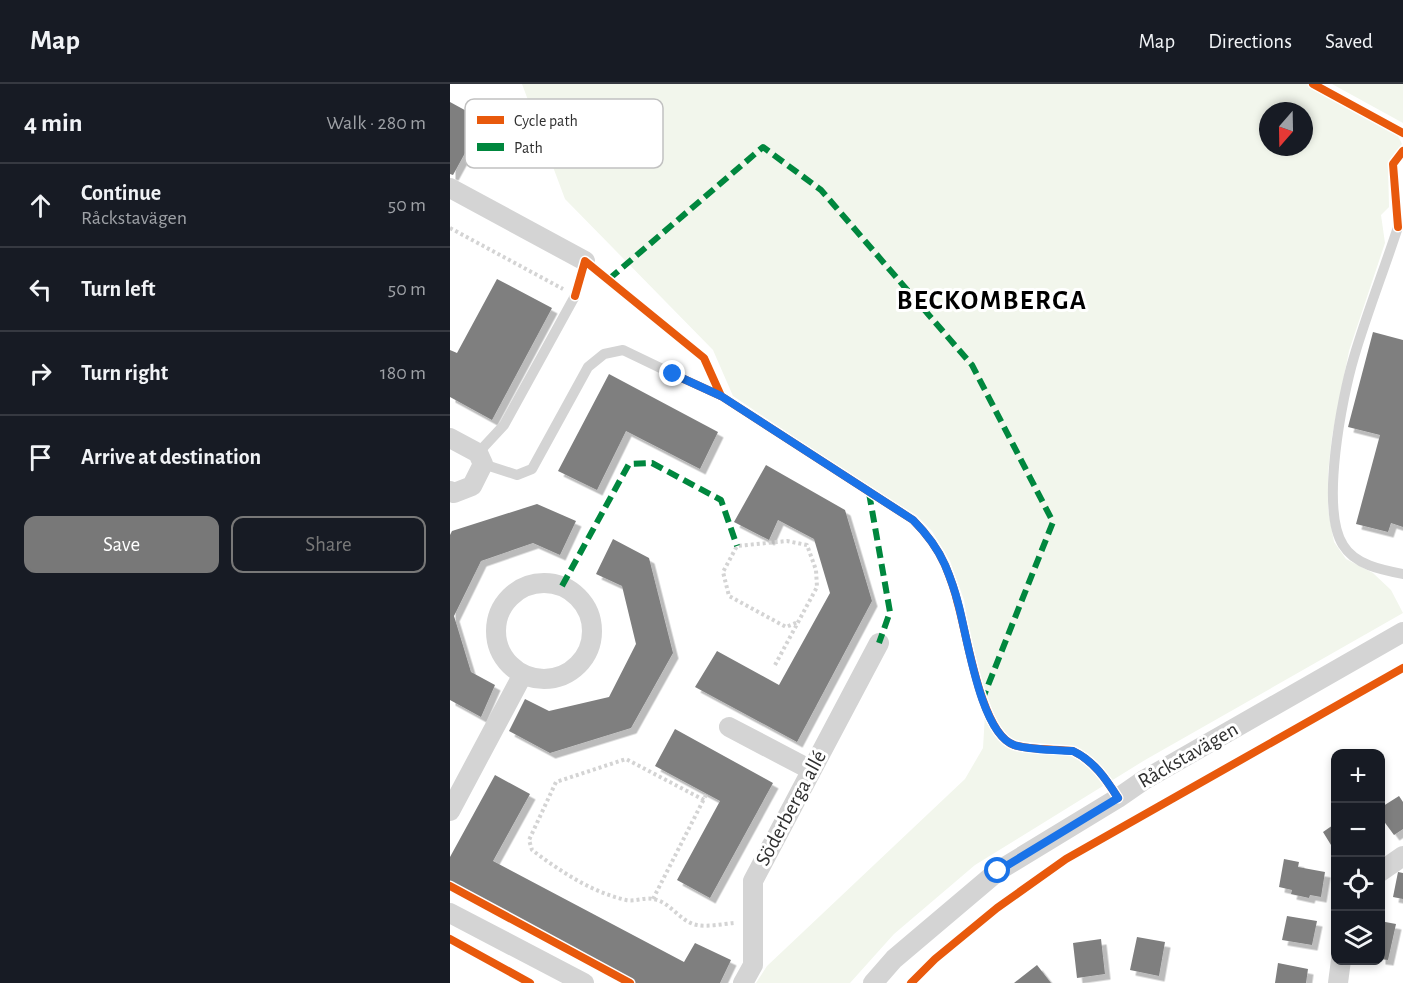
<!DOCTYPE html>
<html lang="en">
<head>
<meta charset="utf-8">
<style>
  body { margin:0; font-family:"Alegreya Sans",sans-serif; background:#242831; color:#f1f3f6 }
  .controls { position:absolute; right:18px; bottom:18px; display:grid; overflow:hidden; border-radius:12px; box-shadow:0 3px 9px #0003 }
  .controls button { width:54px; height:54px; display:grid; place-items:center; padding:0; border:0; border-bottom:2px solid #363941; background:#171b24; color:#f1f3f6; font:30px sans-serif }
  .compass { position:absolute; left:809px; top:18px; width:54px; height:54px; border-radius:50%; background:#171b24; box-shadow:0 3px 9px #0003; rotate:200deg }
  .stop { position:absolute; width:18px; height:18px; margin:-14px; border:4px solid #1a73e8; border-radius:50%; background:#fff }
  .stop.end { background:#1a73e8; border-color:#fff; box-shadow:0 2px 6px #0008 }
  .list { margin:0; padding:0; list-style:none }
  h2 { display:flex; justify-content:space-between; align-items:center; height:78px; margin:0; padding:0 24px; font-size:26px }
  h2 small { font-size:20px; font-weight:400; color:#9ea1a6 }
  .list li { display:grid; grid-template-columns:39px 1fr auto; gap:18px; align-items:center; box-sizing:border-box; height:84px; padding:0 24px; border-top:2px solid #363941 }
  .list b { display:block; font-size:22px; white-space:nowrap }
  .list p { margin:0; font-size:20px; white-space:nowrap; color:#9ea1a6 }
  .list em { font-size:20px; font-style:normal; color:#9ea1a6 }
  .actions { display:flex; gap:12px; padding:18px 24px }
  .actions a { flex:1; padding:14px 0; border:2px solid #787878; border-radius:12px; text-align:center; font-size:21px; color:#787878 }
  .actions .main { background:#787878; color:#fff }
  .icon { flex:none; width:33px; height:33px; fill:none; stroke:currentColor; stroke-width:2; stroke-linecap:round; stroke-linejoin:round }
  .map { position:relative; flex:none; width:953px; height:899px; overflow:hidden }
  header { display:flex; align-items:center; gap:36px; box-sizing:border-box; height:84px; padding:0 30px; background:#171b24; border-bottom:2px solid #363941 }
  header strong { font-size:28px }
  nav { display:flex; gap:33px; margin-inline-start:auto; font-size:21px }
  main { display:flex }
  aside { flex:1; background:#171b24 }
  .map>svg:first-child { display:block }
  .green { fill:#f2f6ec; fill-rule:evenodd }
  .building { fill:#7f7f7f; filter:url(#shadow) }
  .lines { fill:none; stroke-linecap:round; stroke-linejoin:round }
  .path { stroke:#d4d4d4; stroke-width:4; stroke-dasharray:3 3; stroke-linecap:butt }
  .lane { stroke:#d4d4d4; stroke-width:10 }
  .street { stroke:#d4d4d4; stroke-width:20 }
  .quiet { stroke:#00873e; stroke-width:6; stroke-dasharray:12 6; stroke-linecap:butt }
  .cycleway-casing { stroke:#fff; stroke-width:11 }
  .cycleway { stroke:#e8590c; stroke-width:8 }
  .route { stroke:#1a73e8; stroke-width:8 }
  .labels { text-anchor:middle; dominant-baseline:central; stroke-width:6; stroke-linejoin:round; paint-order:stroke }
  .street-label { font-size:21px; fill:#303030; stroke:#fff }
  .district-label { font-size:27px; font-weight:bold; letter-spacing:1.5px; fill:#000; stroke:#fff }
  .key { fill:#fff; stroke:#c1c1c1; stroke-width:1.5 }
  .key-label { font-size:16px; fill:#303030 }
</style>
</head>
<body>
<header>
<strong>Map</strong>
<nav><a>Map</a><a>Directions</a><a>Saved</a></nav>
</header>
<main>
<aside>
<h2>4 min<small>Walk · 280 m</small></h2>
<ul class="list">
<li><svg class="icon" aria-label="ahead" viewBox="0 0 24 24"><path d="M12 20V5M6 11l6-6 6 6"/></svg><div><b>Continue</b><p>Råckstavägen</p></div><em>50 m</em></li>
<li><svg class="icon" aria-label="left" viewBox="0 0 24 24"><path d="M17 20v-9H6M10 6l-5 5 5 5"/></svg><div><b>Turn left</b></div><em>50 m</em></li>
<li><svg class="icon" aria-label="right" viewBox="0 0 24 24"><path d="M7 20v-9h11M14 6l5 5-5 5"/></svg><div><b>Turn right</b></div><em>180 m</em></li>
<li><svg class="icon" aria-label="arrive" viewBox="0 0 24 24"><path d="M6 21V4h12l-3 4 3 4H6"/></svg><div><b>Arrive at destination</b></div></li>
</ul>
<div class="actions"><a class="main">Save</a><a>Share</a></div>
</aside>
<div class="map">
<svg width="953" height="899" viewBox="0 0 953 899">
  <defs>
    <filter id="shadow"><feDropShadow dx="5.5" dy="5.5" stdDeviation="0" flood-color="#0004"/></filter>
  </defs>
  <rect width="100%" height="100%" fill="#fff"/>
  <path class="green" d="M72 0H861L947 50 952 60 938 78 939 123 931 131 935 159 899 267 882 352 878 389V425L884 458 896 475 923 489 941 506 953 529 695 676 525 781 444 850 400 899H306L317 882 515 695 533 664 535 630 540 626 523 572 514 516 500 477 482 447 466 431 420 404 283 312 263 266 115 115ZM818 27H854V63H818Z
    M882 0H953V39Z"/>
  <path class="building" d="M0 18 33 36 3 91 0 90Z
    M47 195 102 224 42 336 0 313V266L7 269Z
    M923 248 953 256V443L941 439 938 448 906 440 930 351 898 343Z
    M159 290 268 348 250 385 176 347 147 406 108 387Z
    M316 381 395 426 422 517 347 658 245 603 267 567 329 601 380 509 364 455 328 436 319 456 284 438Z
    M87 420 126 437 110 471 83 459 31 477 4 532 21 588 45 601 31 633 0 616V451L2 447Z
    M163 455 199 474 223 569 181 644 100 669 59 647 75 615 99 627 159 613 186 560 172 502 146 490Z
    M225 645 323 699 260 814 227 796 270 717 205 682Z
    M45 691 80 710 43 777 234 878 245 859 281 876 270 899H185L0 803V773Z
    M949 712 953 718V745L944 751 930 732V724Z
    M886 739V758L881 761 873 748Z
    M834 775 849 778 848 783 875 788 871 813 860 811 859 814 841 810 842 806 829 803Z
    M948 788 953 789V815L943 813Z
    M837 832 867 837 862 861 832 856Z
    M930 837 946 840 938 876 930 875Z
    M687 853 715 858 709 892 680 886Z
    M651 855 655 890 627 894 623 859Z
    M828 879 858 885 856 899H825Z
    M587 881 601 899H564Z"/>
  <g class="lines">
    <path class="path" d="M0 144 113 205
      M325 581 367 503 366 486 357 461 337 457 287 462 273 488 279 512 336 543 348 538
      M254 716 176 675 106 698 79 756 82 766C110 787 141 808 176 816 185 818 195 813 203 815 221 818 230 838 247 841 258 843 273 840 284 839
      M203 815 257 709"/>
    <path class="lane" d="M948 143C934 186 917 229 904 273 892 313 870 425 893 461 905 481 932 486 953 490
      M28 369 54 341 125 212
      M33 380 67 391 82 385 138 283 154 270 173 266 223 290"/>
    <path class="street" d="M0 104 135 177
      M0 354 28 369 33 380 22 402 4 409 0 407
      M46 547a48 48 0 1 1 96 0a48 48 0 1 1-96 0Z
      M279 643 361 686
      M0 727 73 590
      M930 788 953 772
      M0 829 134 899
      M293 899 303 881V797L429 559
      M423 899 444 875 548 787 668 714 694 696 953 548
      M888 899 891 876"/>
    <path class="quiet" d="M159 195 313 63 371 106 522 281 603 438 533 614
      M419 409 440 528 429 559
      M112 502 179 380 202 379 271 416 287 462"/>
    <g class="cycleway-casing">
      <path id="cycleway" d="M863 0 953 49
        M948 143 943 80 953 67
        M125 212 135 177 254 274 271 312
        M223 290 271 312 463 436C477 450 487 463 495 481 500 493 505 507 508 520 517 551 531 650 564 661 580 666 606 665 623 667 644 677 656 695 668 714
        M0 802 180 899
        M0 855 80 899
        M461 899 485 875 547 824 616 775 953 584"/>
    </g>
    <use href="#cycleway" class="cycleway"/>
  </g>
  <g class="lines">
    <path class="route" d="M223 290 271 312 463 436C477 450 487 463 495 481 500 493 505 507 508 519 517 551 530 649 564 661 579 666 607 666 623 667 644 677 656 695 668 714L548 787"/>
  </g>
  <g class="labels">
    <g class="street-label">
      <text transform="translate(738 671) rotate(-30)">Råckstavägen</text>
      <text transform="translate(341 724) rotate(-62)">Söderberga allé</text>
    </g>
    <g class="district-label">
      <text x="542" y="216">BECKOMBERGA</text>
    </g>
  </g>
  <rect x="15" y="15" width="198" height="69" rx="9" class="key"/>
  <rect x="27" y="32" width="27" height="8" fill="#e8590c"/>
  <rect x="27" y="59" width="27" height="8" fill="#00873e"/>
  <g class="key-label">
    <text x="64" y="42">Cycle path</text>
    <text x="64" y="69">Path</text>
  </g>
</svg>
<div class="controls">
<button>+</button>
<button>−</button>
<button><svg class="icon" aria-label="locate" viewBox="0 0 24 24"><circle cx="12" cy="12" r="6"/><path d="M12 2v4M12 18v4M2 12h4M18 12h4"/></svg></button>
<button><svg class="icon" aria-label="layers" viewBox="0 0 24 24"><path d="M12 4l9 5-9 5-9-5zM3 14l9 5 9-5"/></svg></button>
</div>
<svg class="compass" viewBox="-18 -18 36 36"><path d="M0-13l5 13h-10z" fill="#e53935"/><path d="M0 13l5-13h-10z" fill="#9ea1a6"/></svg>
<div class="stop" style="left:548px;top:787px"></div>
<div class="stop end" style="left:223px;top:290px"></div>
</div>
</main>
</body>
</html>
